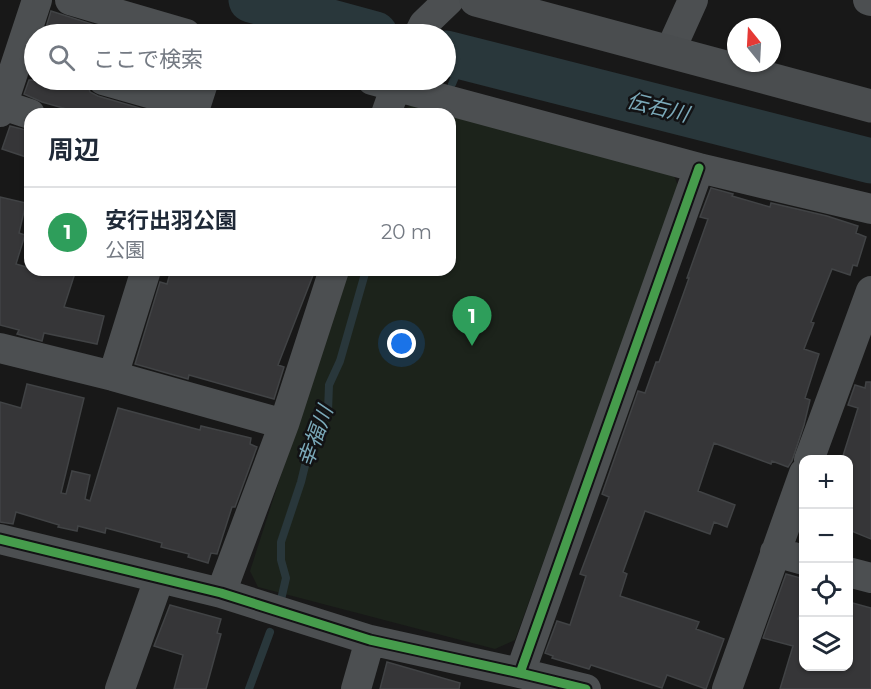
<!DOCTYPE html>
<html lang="ja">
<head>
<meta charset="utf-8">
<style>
  body { margin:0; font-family:Montserrat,"Noto Sans JP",sans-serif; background:#f2f2f3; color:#1f2937 }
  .controls { position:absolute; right:18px; bottom:18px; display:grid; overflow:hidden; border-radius:12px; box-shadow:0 2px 4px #0004 }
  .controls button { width:54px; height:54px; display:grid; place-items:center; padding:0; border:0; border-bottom:2px solid #e0e1e3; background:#fff; color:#1f2937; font:30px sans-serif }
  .compass { position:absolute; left:727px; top:18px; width:54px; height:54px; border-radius:50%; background:#fff; box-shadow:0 2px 4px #0004; rotate:342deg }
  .you { position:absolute; left:402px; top:344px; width:21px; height:21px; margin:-15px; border:4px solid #fff; border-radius:50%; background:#1a73e8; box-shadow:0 0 0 9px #1a73e833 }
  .badge { display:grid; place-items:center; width:39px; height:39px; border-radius:50%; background:#767b82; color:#fff; font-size:20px; font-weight:700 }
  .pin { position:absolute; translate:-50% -50px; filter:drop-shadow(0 2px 3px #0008) }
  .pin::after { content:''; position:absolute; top:32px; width:21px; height:18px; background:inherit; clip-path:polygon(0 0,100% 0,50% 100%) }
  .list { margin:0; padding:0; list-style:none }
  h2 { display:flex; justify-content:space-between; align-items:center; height:78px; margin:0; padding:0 24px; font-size:26px }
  h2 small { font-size:20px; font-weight:400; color:#747a83 }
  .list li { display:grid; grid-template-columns:39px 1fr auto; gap:18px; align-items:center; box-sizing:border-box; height:90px; padding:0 24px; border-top:2px solid #e0e1e3 }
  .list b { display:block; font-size:22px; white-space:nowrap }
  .list p { margin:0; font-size:20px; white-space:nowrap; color:#747a83 }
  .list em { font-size:20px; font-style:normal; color:#747a83 }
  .icon { flex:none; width:33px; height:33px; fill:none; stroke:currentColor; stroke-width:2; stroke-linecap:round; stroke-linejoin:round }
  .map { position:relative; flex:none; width:871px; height:689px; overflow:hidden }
  .search { position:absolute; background:#fff; box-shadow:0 2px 4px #0004; left:24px; top:24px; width:432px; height:66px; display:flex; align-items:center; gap:15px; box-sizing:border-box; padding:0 21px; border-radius:33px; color:#747a83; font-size:22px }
  .panel { position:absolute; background:#fff; box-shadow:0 2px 4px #0004; left:24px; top:108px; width:432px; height:168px; border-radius:18px }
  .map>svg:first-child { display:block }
  .green { fill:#1c231b }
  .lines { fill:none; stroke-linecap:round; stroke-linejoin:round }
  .stream { stroke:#29373b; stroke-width:8 }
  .river { stroke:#29373b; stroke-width:45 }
  .building { fill:#363638; stroke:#414345; stroke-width:1.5 }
  .street { stroke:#4c4f51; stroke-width:30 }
  .secondary { stroke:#4a4d4f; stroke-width:33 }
  .cycleway-casing { stroke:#121214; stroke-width:13 }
  .cycleway { stroke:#469c4c; stroke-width:9 }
  .labels { text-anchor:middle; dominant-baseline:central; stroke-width:5; stroke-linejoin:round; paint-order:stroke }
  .water-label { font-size:21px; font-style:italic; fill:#7ba9b9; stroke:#121214 }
</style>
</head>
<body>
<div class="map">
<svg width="871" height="689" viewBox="0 0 871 689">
  <rect width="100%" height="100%" fill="#181818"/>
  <path class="green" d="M418 101 672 170 679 189 515 640 495 649 258 587 250 571 347 270H450V114H397Z"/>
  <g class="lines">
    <path class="stream" d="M452 84 464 56
      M280 604 286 578 281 560V542L301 482 312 437 328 411 329 385 340 361 366 270
      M249 689 270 632"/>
    <path class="river" d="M251 0 375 34
      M446 53 871 161"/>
  </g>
  <path class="building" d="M51 11 110 30 109 34H44Z
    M29 80H86L90 92 98 96 160 114H84L42 102 24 94Z
    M10 126 30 131V145L26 157 2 149Z
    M711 188 733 194 732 196 770 207 771 203 827 216 858 226 856 233 866 237 857 266 853 265 850 275 832 269 811 322 814 323 804 349 819 354 805 398 810 400 804 425 792 461 788 467 772 461 771 464 714 443 698 491 735 505 727 527 714 522 710 534 645 511 623 572 627 574 620 596 699 622 696 629 724 639 706 689 667 675 662 688 591 665 589 669 552 658 553 656 545 653 557 621 570 625 586 576 580 574 609 497 602 494 638 391 645 393 656 362H659L689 278H687L708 219 700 217Z
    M0 197 26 203 19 233 25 235 16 264 30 268V270H76L64 307 104 316 97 344 44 333 42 341 17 334 19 330 0 325Z
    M171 270H315L278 365 284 367 274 399 189 375 188 379 135 364 160 282 167 284Z
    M866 382H871V539L849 530V459H842L858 408 848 405 855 385 865 388Z
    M27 384 84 398 61 493 66 494 72 471 90 475 85 499 90 501 118 408 200 430 201 426 251 438 250 444 257 447 235 507H232L217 554 211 553 208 563 188 557 189 554 161 547 162 543 106 528 105 533 78 526 77 531 58 527 59 525 16 512 13 524 0 522V402L21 408Z
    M786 574 804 579V602L798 619 802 620 800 629H804V666H849V602L871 608V689H780L793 646 763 638Z
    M170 605 221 619 217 633 221 634 206 689H174L183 655 154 646Z
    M387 662 460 683 459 689H380Z"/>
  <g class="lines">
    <path class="street" d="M70 0 186 34
      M868 0 871 1
      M419 34 424 24 449 0
      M670 51 693 0
      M103 80 195 106
      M372 80 699 168 871 209
      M2 105 30 114
      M0 112 37 0
      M193 114 204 80
      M386 114 398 80
      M0 348 113 376 284 424
      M113 376 146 270
      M809 460 871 291
      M0 539 221 593 370 640 520 673 586 689
      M775 552 804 560
      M848 572 871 578
      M221 593 284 424 334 270
      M520 673 699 168
      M120 689 159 579
      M356 689 370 640
      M727 689 804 473"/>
    <path class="secondary" d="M476 0 871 106"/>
    <g class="cycleway-casing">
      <path id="cycleway" d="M0 539 221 593 370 640 520 673 586 689
        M520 673 699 168"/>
    </g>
    <use href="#cycleway" class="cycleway"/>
  </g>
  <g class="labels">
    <g class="water-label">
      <text transform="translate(658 107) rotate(14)">伝右川</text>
      <text transform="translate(315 436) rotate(-70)">幸福川</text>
    </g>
  </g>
</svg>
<div class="controls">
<button>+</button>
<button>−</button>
<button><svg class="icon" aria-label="locate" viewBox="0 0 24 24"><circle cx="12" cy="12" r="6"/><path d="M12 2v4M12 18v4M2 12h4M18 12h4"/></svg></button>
<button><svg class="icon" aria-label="layers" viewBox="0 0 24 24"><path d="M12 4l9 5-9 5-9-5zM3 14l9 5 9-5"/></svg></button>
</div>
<svg class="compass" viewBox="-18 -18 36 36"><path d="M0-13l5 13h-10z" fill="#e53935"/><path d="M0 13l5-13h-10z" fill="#747a83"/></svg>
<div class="you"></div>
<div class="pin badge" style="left:472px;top:346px;background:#2e9e5b">1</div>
<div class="search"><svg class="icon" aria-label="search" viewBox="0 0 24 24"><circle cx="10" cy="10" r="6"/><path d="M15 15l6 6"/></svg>ここで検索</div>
<section class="panel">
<h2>周辺<small></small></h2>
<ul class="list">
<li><span class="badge" style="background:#2e9e5b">1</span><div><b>安行出羽公園</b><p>公園</p></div><em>20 m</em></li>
</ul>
</section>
</div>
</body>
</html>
